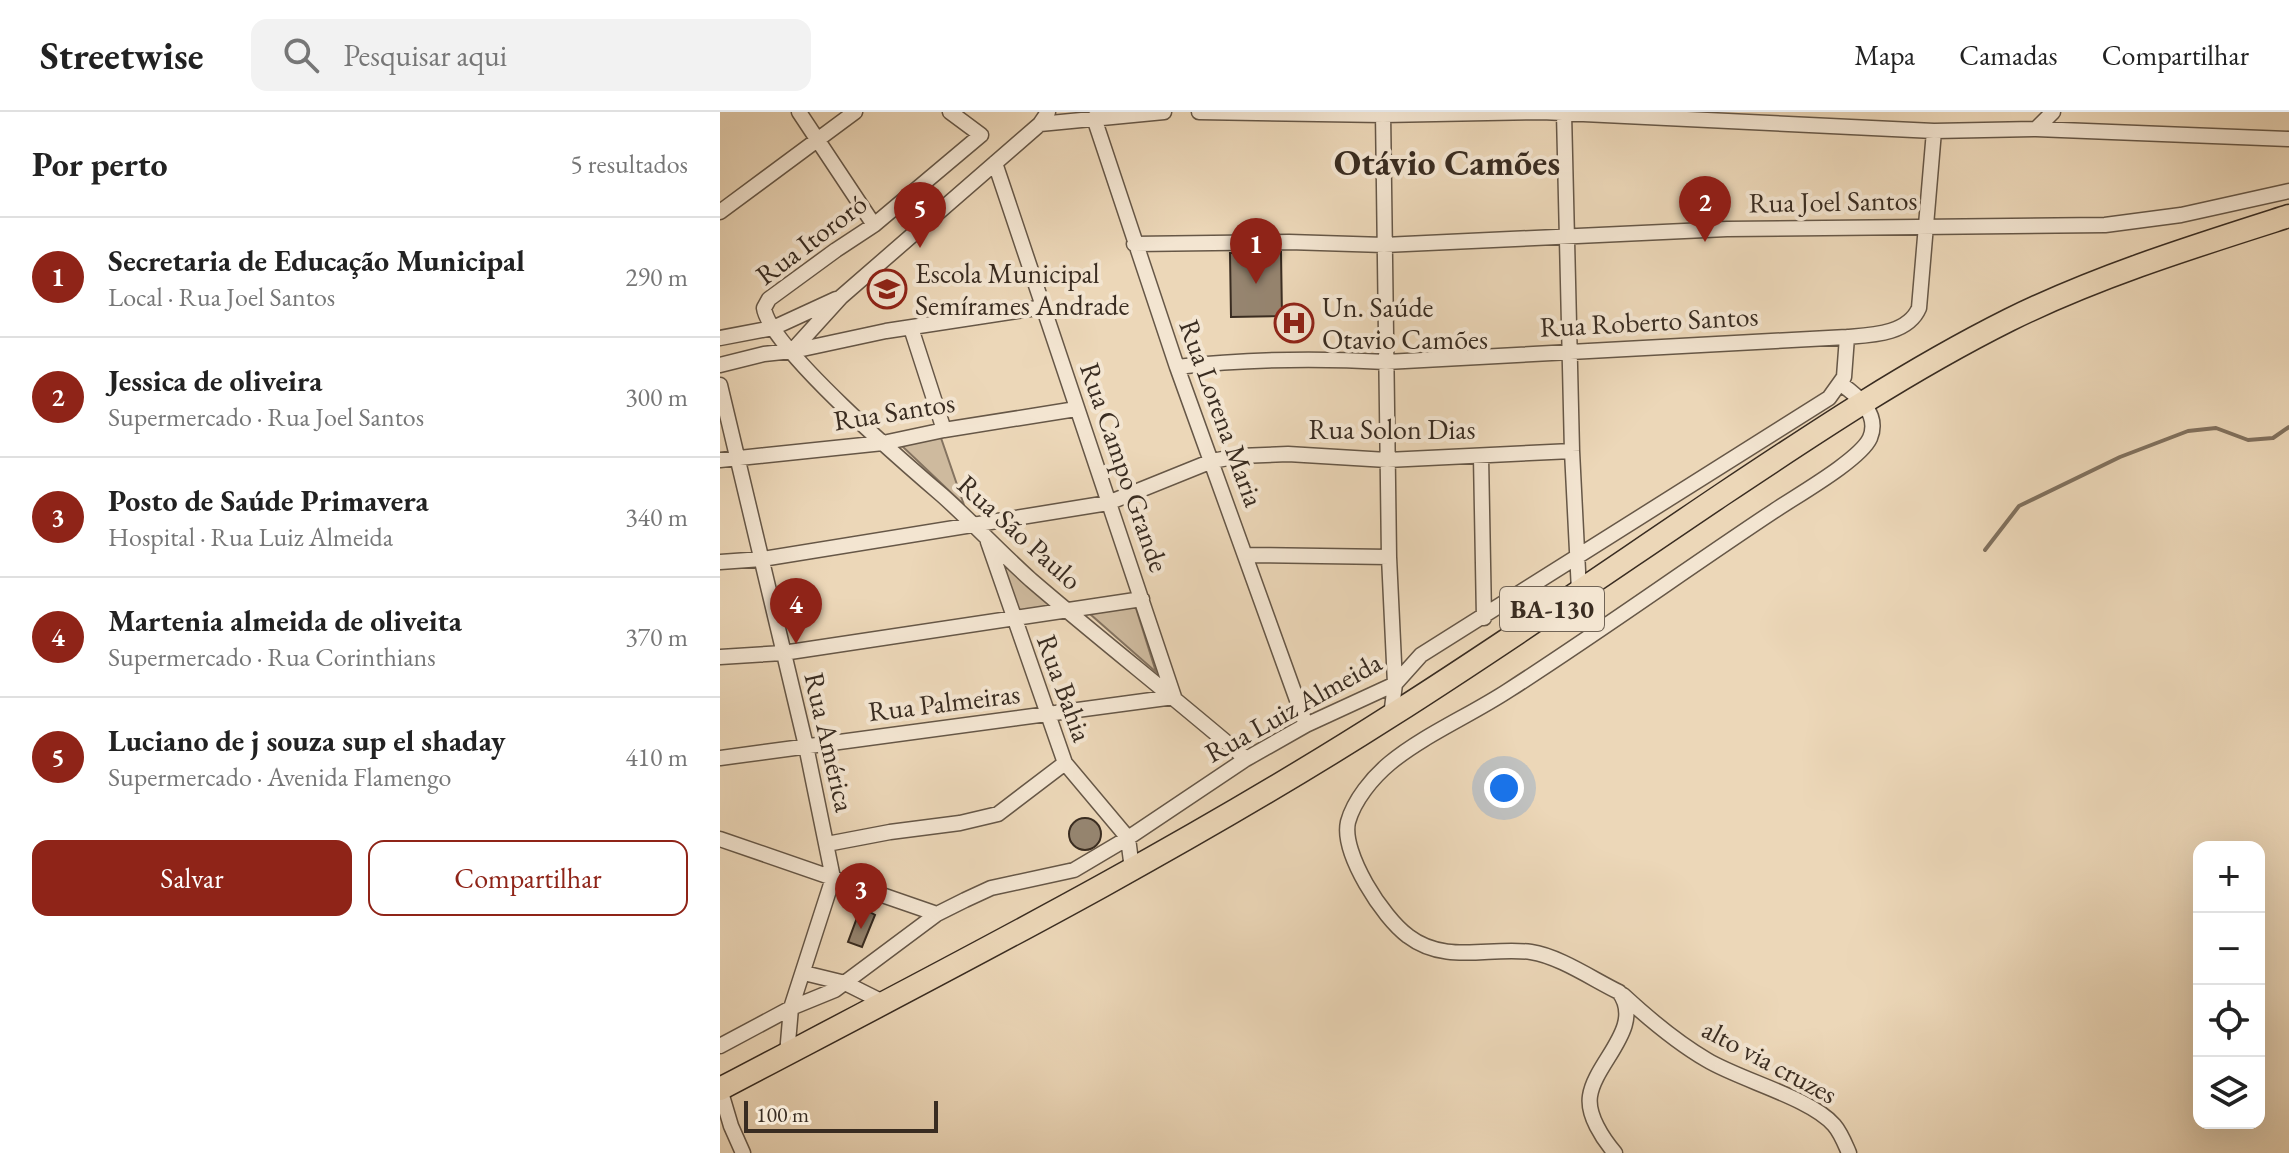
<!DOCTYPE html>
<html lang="pt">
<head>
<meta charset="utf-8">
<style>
  body { margin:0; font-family:"EB Garamond",serif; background:#f2f2f2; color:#222 }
  .controls { position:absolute; right:24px; bottom:24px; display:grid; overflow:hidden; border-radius:16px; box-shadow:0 8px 32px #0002 }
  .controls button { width:72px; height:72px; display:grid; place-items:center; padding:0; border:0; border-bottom:2px solid #e0e0e0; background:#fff; color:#222; font:40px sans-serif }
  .scale { position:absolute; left:24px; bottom:20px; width:194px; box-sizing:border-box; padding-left:8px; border:4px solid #392c21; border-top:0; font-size:22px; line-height:28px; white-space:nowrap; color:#392c21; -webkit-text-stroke:6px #f3e5d1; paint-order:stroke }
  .you { position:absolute; left:784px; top:676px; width:28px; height:28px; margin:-20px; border:6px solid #fff; border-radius:50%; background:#1a73e8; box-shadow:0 0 0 12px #1a73e833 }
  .badge { display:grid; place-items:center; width:52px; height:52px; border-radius:50%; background:#8f2418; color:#fff; font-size:26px; font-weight:700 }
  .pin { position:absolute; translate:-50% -66px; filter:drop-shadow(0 2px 4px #0008) }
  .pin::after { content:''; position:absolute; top:42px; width:28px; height:24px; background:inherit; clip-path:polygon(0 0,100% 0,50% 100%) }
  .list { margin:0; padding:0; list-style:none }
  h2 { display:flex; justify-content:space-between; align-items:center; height:104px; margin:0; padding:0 32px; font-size:34px }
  h2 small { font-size:26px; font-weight:400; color:#767676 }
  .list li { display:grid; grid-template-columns:52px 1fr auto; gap:24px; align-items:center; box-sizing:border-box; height:120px; padding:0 32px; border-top:2px solid #e0e0e0 }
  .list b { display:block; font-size:30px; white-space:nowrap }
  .list p { margin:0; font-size:26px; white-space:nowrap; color:#767676 }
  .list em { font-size:26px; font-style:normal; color:#767676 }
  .actions { display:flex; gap:16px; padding:24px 32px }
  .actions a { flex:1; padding:18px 0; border:2px solid #8f2418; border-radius:16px; text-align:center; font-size:28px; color:#8f2418 }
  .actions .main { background:#8f2418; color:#fff }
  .icon { flex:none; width:44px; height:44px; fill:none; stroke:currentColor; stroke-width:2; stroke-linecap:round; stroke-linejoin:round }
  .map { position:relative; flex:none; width:1569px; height:1041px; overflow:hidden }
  header { display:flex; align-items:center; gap:48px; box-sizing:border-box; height:112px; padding:0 40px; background:#fff; border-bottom:2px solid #e0e0e0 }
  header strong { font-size:38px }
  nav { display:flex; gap:44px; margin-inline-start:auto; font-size:28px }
  .search { width:560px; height:72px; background:#f2f2f2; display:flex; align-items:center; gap:20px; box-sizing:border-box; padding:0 28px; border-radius:16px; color:#767676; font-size:30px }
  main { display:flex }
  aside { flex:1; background:#fff }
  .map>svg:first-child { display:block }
  .green { fill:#ceba9e; stroke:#847360; stroke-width:2 }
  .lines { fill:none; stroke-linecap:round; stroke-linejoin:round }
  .stream { stroke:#80705d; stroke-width:4 }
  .building { fill:#968570; stroke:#392c21; stroke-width:2 }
  .minor-casing { stroke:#665747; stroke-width:17 }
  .highway-casing { stroke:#392c21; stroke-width:25 }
  .minor { stroke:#f3e5d1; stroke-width:14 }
  .highway { stroke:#ecd7b8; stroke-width:22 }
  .labels { text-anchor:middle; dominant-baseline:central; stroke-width:8; stroke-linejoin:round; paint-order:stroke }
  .shield { fill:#f3e5d1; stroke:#716456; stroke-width:2 }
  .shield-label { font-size:26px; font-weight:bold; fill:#392c21 }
  .street-label { font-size:28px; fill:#392c21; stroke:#f3e5d1 }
  .poi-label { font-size:28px; fill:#392c21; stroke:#f3e5d1; text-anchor:start }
  .district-label { font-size:36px; font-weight:bold; fill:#392c21; stroke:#f3e5d1 }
</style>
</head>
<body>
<header>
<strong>Streetwise</strong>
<div class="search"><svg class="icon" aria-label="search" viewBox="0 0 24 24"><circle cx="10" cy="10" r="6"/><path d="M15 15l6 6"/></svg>Pesquisar aqui</div>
<nav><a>Mapa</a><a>Camadas</a><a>Compartilhar</a></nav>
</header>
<main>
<aside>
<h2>Por perto<small>5 resultados</small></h2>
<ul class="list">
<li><span class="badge">1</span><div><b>Secretaria de Educação Municipal</b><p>Local · Rua Joel Santos</p></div><em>290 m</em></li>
<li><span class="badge">2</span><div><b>Jessica de oliveira</b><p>Supermercado · Rua Joel Santos</p></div><em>300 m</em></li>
<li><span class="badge">3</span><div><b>Posto de Saúde Primavera</b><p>Hospital · Rua Luiz Almeida</p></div><em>340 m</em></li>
<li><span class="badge">4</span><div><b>Martenia almeida de oliveita</b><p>Supermercado · Rua Corinthians</p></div><em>370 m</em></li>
<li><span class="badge">5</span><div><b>Luciano de j souza sup el shaday</b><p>Supermercado · Avenida Flamengo</p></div><em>410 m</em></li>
</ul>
<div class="actions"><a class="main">Salvar</a><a>Compartilhar</a></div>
</aside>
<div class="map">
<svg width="1569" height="1041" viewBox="0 0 1569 1041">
  <rect width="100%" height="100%" fill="#ecd7b8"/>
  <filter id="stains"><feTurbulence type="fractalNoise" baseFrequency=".0025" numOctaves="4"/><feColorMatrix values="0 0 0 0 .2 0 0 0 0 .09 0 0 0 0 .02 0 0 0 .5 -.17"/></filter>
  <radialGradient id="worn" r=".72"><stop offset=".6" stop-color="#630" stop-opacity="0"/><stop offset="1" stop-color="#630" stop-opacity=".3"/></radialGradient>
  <path class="green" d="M220 323 244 393 182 334Z
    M276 442 332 493 294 501Z
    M415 493 436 560 370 502Z"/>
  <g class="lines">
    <path class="stream" d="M1265 438 1299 394 1400 345 1468 319 1496 316 1528 328 1553 326 1569 315"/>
  </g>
  <path class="building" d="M561 140 562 204 511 205 510 141Z
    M349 722a16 16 0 1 1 32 0a16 16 0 1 1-32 0Z
    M141 795 155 803 142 835 128 830Z"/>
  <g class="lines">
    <g class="minor-casing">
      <path id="minor" d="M79 0 154 113
        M230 0 261 23 154 113 116 138 49 187 44 196C49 235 188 354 223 384 253 411 281 441 311 468 382 529 455 586 526 647
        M479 0 663 3 822 0 1214 19 1316 17 1569 27
        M663 0 669 445 675 572 671 604
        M844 1 852 339 859 479
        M374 6 457 255 586 613
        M320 12 444 0
        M1316 17 1333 0
        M0 100 135 0
        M414 132 569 130 664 133 1007 117 1385 113 1461 103 1569 79
        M191 216 224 318
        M0 226 53 216 116 187
        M73 239 166 219 324 195
        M0 253 44 242 72 239 121 185 320 12 328 0
        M457 255C527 247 595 246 666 250L1127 225C1152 223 1188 222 1199 196L1214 19
        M0 273 86 634 113 766 71 896 67 942
        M761 344 764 506
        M0 348 163 331 224 318 356 297
        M268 430 345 651 408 726 412 757
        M526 443 669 445
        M0 450 42 447 388 391 492 349 519 344 568 342 667 348 852 339
        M0 545 63 541 422 487
        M0 646 454 585 275 51
        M0 727 217 802
        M107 732 170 720 240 711 278 702 345 651
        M84 861 125 871 163 890
        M903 883C929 907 956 930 987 948 1020 968 1091 986 1114 1013 1121 1021 1125 1032 1129 1041
        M0 934 71 896 115 878 217 802 245 788 271 776 354 758 408 726 526 647 586 613 675 572 701 543 1109 286 1124 265 1127 225
        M0 977 11 1014 23 1041
        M895 1041C883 1027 867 1003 870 984 875 950 925 915 899 880 874 868 839 844 811 840 770 834 726 853 688 824 663 806 621 741 628 710 634 688 653 665 670 651 704 623 751 603 789 578 878 521 965 458 1054 399 1076 384 1140 348 1150 326 1160 302 1138 284 1121 272"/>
    </g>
    <g class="highway-casing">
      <path id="highway" d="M0 977C226 858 456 741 672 603 784 532 893 456 1003 382 1096 320 1189 258 1289 208 1378 164 1475 134 1569 104"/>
    </g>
    <use href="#minor" class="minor"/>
    <use href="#highway" class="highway"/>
  </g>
  <defs>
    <g id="school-ring" transform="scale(2)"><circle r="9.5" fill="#f3e5d1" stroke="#8f2418" stroke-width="1.5"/><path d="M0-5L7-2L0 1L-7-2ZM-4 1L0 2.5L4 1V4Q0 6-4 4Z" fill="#8f2418"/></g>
    <g id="hospital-ring" transform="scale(2)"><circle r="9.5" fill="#f3e5d1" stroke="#8f2418" stroke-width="1.5"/><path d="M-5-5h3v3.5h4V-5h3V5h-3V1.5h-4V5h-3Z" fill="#8f2418"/></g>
  </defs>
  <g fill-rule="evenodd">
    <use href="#school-ring" x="167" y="177"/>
    <use href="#hospital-ring" x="574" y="211"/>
  </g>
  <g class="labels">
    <rect class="shield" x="780" y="475" width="104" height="44" rx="6"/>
    <g class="shield-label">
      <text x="832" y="497">BA-130</text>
    </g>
    <g class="street-label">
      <text transform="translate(1113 89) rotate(-1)">Rua Joel Santos</text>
      <text transform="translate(91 127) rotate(-37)">Rua Itororó</text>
      <text transform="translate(929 209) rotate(-3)">Rua Roberto Santos</text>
      <text transform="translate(174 299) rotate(-9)">Rua Santos</text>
      <text transform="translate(502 301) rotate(70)">Rua Lorena Maria</text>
      <text x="672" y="317">Rua Solon Dias</text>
      <text transform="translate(405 355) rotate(71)">Rua Campo Grande</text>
      <text transform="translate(300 420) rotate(42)">Rua São Paulo</text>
      <text transform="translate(345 576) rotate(70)">Rua Bahia</text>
      <text transform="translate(224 590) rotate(-7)">Rua Palmeiras</text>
      <text transform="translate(573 595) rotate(-29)">Rua Luiz Almeida</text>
      <text transform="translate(110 630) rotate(77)">Rua América</text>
      <text transform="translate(1050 949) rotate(28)">alto via cruzes</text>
    </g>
    <g class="poi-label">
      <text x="195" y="161">Escola Municipal<tspan x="195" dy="32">Semírames Andrade</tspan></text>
      <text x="602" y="195">Un. Saúde<tspan x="602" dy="32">Otavio Camões</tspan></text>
    </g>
    <g class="district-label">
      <text x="727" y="50">Otávio Camões</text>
    </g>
  </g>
  <rect width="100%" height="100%" filter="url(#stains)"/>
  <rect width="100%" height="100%" fill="url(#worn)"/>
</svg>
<div class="controls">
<button>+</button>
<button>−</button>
<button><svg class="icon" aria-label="locate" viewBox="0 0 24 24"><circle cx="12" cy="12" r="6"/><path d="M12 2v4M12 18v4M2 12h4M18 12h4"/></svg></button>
<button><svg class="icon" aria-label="layers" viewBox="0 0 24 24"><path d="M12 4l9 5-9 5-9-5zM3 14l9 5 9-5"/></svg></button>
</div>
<div class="scale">100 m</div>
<div class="you"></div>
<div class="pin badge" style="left:536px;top:172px">1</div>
<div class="pin badge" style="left:985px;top:130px">2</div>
<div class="pin badge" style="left:141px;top:817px">3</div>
<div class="pin badge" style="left:76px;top:532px">4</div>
<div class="pin badge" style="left:200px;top:136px">5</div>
</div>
</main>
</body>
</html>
